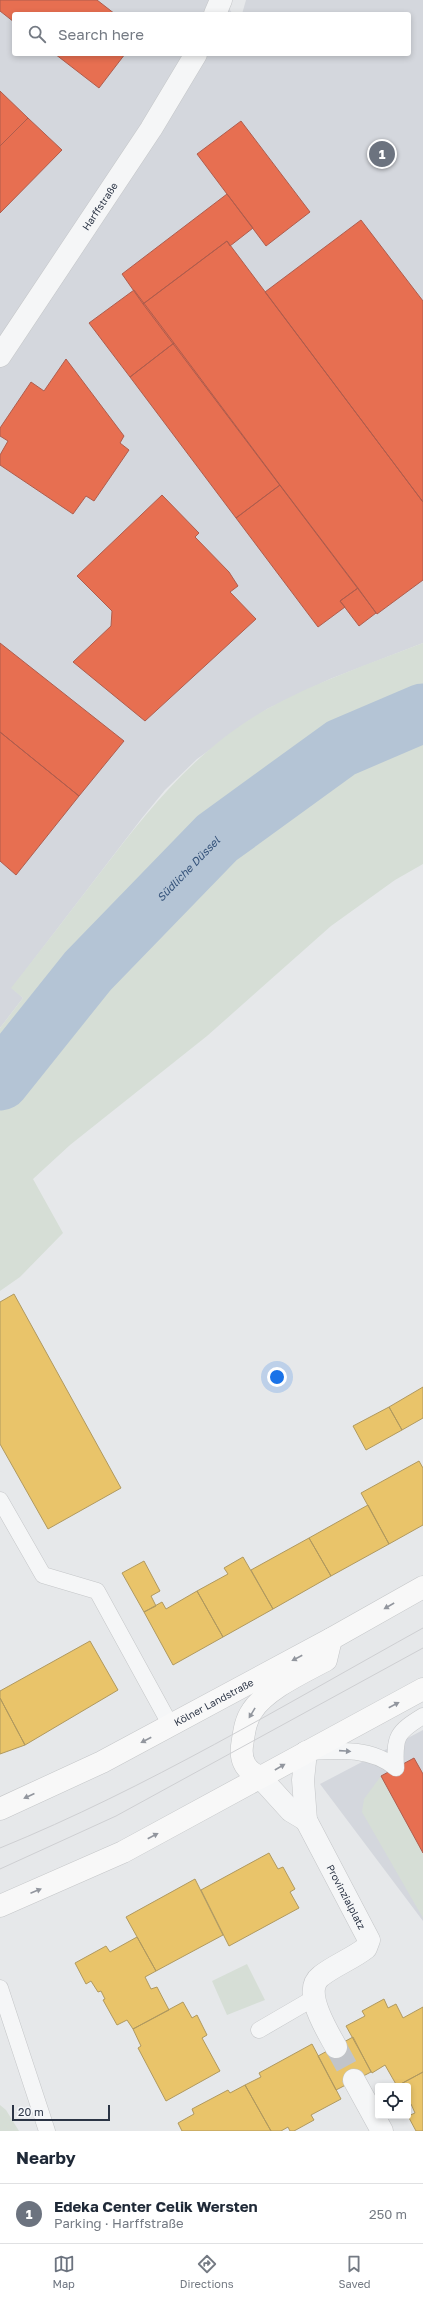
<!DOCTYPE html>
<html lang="en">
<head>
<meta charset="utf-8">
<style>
  body { margin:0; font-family:"Golos Text",sans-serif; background:#f2f2f3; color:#1f2937 }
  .controls { position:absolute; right:12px; bottom:12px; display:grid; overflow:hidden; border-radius:4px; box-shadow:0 2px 6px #0003 }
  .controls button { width:36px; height:36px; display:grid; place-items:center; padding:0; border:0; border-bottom:1px solid #e0e1e3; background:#fff; color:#1f2937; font:20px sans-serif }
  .scale { position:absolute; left:12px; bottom:10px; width:98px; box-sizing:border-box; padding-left:4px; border:2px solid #2b3445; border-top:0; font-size:11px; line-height:14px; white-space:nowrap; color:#2b3445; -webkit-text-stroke:3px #f4f6f9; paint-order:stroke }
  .you { position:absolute; left:277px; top:1377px; width:14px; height:14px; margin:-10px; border:3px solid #fff; border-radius:50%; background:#1a73e8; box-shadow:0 0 0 6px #1a73e833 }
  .badge { display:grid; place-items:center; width:26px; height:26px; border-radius:50%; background:#6c737f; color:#fff; font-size:13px; font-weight:700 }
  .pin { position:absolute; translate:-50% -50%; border:2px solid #fff; box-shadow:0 1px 4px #0006 }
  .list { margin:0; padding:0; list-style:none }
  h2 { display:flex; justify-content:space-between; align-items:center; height:52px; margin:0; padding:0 16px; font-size:17px }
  h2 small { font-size:13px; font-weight:400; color:#747a83 }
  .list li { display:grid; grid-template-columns:26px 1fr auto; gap:12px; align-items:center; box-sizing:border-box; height:60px; padding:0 16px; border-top:1px solid #e0e1e3 }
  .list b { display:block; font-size:15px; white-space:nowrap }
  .list p { margin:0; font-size:13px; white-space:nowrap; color:#747a83 }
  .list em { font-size:13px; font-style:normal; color:#747a83 }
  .icon { flex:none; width:22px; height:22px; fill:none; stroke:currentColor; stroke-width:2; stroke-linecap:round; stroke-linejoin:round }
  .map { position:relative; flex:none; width:423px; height:2131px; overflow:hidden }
  .search { position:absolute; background:#fff; box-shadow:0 2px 6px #0003; left:12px; right:12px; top:12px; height:44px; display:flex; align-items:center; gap:10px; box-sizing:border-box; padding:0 14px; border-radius:4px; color:#747a83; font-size:15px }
  .sheet { height:112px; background:#fff }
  nav { display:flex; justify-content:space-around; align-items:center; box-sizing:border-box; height:56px; border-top:1px solid #e0e1e3; background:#fff; font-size:11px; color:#747a83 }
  nav a { display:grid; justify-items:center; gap:2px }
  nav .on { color:#6c737f }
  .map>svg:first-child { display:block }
  .built { fill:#d4d7dd }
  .green { fill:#d6ded6 }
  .homes { fill:#e9c46a; stroke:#b0995f }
  .shops { fill:#e76f51; stroke:#af5d4d }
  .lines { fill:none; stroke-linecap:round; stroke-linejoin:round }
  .river { stroke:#b4c4d5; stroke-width:59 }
  .minor-tunnel { stroke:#c1c4c9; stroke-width:22; stroke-dasharray:22 11; stroke-linecap:butt }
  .service-casing { stroke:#c4c6c8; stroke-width:17 }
  .minor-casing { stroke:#c4c6c8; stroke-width:23 }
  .tertiary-casing { stroke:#c4c6c8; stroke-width:23 }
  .secondary-casing { stroke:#c4c6c8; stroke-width:23 }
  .service { stroke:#f5f6f7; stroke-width:16 }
  .minor { stroke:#f5f6f7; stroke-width:22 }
  .tertiary { stroke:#f5f6f7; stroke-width:22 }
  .secondary { stroke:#f8f8f8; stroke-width:22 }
  .tram { stroke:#cecfd2; stroke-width:1 }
  .oneway { fill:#92969e }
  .oneway2 { fill:#90959e }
  .labels { text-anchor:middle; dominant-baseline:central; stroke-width:4; stroke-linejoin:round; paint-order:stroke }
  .street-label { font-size:10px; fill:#2b3445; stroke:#f4f6f9 }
  .water-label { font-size:11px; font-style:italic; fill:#34527a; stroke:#f4f6f9 }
</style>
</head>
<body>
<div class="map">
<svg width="423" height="2131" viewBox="0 0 423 2131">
  <rect width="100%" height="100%" fill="#e6e8ea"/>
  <path class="built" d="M0 0H222L233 14H14V54H409V14H242L246 0H423V643L330 679 267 709 197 759 165 790 142 818 12 988 23 998 0 1028Z
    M423 1730V1921L320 1784Z"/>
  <path class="green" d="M423 643V864L395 880 331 926 207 1036 70 1145 33 1179 63 1233 20 1277 0 1291V1028L23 998 11 988C41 950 70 912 100 873 150 808 194 751 267 709 316 682 371 663 423 643Z
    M381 1776 423 1853V1918L362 1812 364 1799Z
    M247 1964 265 2000 227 2015 212 1981Z
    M0 2105 6 2110 19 2131H0Z"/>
  <path class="homes" d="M14 1294 121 1488 48 1529 0 1444V1302Z
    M423 1387V1418L402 1430 389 1407Z
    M389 1407 402 1430 366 1450 353 1426Z
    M419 1461 423 1468V1525L389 1544 361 1493Z
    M368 1505 389 1544 331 1576 309 1538Z
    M309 1538 331 1576 273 1609 251 1570Z
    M243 1557 273 1609 223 1637 197 1591 228 1574 224 1568Z
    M144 1561 160 1591 151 1596 156 1606 144 1612 122 1573Z
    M197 1591 223 1637 173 1665 144 1612 162 1602 166 1609Z
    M90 1641 118 1690 25 1745 0 1698V1691Z
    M0 1698 25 1745 0 1754Z
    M269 1853 278 1869 283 1867 295 1889 290 1892 299 1908 229 1946 201 1890Z
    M195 1879 223 1935 156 1971 126 1917Z
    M137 1937 156 1971 145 1977 151 1989 157 1987 169 2010 133 2029 127 2020 117 2025 103 2000 105 1999 101 1991 98 1992 91 1981 86 1984 75 1963 106 1946 110 1952Z
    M384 1999 388 2008 396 2004 403 2018 423 2007V2072L397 2086 385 2065 372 2073 346 2026 365 2016 362 2011Z
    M183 2002 192 2018 197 2015 207 2035 202 2038 220 2071 166 2101 138 2048 141 2046 133 2029Z
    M353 2037 371 2072 336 2090 318 2056Z
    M312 2044 341 2099 311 2115 314 2120 294 2131H290L288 2127 281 2131H271L245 2085 261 2077 259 2073Z
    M423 2072V2131H416L408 2116 415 2113 411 2104 408 2106V2086H397Z
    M245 2085 271 2131H182L178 2123 194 2114 192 2109 228 2090 230 2093Z"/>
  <path class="shops" d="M0 0H97L115 14H14V22L0 11Z
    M55 54H125L99 88Z
    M0 91 28 118 0 146Z
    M28 118 62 150 0 213V146Z
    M241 121 310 212 266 246 197 154Z
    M227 194 253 228 230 246 227 241 143 304 122 274Z
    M361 220 423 301V502L265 292Z
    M227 241 423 502V580L377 614 143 304Z
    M134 290 174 343 130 377 89 323Z
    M174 343 280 485 236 518 130 377Z
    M66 359 124 436 120 443 129 450 94 501 86 496 73 514 0 465V455L8 441 0 436V428L31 382 44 391Z
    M280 485 358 588 340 601 345 607 318 627 236 518Z
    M162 495 199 533 195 537 229 572 238 586 230 592 256 619 145 721 73 662 111 626 112 611 77 576Z
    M358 588 376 613 359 626 340 601Z
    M0 643 124 741 79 796 0 732Z
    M0 732 79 796 16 875 0 861Z
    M414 1758 423 1774V1853L381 1776Z"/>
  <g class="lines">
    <path class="river" id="s1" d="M0 1081 88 971 217 838 341 748 423 713"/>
    <path class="minor-tunnel" d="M336 2047 354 2080"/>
    <g class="service-casing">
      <path id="service" d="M0 1500 43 1575 97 1591 171 1726
        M311 1752C341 1750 372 1748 396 1768
        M396 1768C394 1736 397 1732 423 1716
        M0 1988 47 2131
        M259 2030 314 1998"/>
    </g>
    <g class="minor-casing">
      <g id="minor">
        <path id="s2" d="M306 1752 303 1780 306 1820 369 1940 366 1948C352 1959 335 1965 321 1976 301 1991 327 2030 336 2047"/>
        <path d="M260 1777 291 1811 306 1820"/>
        <path d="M354 2080 382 2131"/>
      </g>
    </g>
    <g class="tertiary-casing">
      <g id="tertiary">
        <path d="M215 14 221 0"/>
        <path id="s3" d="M0 356 151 129 196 54"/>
      </g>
    </g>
    <g class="secondary-casing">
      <g id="secondary">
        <path d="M260 1777C247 1771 240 1762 242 1746 244 1733 245 1721 252 1711 266 1689 304 1672 326 1660L331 1639"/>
        <path id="s4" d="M0 1809 102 1762 331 1639 423 1587"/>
        <path d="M0 1906 123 1852 423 1689"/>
      </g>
    </g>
    <use href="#service" class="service"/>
    <use href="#minor" class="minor"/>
    <use href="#tertiary" class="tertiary"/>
    <use href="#secondary" class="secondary"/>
    <path class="tram" d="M0 1848C147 1788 284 1705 423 1628
      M0 1869 116 1816 423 1648"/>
  </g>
  <defs><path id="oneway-solid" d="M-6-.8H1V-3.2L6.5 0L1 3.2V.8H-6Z"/></defs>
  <g class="oneway">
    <use href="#oneway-solid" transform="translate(389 1606) rotate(150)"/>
    <use href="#oneway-solid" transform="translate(297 1658) rotate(152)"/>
    <use href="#oneway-solid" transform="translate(394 1705) rotate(-28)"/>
    <use href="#oneway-solid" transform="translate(252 1713) rotate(121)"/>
    <use href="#oneway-solid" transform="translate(146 1740) rotate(152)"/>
    <use href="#oneway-solid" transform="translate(280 1767) rotate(-30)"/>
    <use href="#oneway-solid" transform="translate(29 1796) rotate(155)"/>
    <use href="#oneway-solid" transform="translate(153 1836) rotate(-28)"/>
    <use href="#oneway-solid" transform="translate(36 1891) rotate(-23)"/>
  </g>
  <use class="oneway2" href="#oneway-solid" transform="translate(345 1751) rotate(4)"/>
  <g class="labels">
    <g class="street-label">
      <text stroke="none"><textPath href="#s3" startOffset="180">Harffstraße</textPath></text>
      <text stroke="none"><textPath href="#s4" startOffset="239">Kölner Landstraße</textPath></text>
      <text stroke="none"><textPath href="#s2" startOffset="155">Provinzialplatz</textPath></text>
    </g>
    <g class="water-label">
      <text stroke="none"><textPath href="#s1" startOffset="284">Südliche Düssel</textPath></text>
    </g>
  </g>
</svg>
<div class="controls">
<button><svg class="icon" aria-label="locate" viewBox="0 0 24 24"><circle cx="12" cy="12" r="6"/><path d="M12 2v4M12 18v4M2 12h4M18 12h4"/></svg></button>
</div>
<div class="scale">20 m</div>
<div class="you"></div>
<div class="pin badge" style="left:382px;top:154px">1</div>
<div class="search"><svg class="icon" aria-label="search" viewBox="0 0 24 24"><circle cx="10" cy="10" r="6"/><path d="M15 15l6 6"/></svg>Search here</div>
</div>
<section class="sheet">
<h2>Nearby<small></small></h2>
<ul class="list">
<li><span class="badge">1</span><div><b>Edeka Center Celik Wersten</b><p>Parking · Harffstraße</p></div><em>250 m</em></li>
</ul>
</section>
<nav>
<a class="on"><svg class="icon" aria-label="map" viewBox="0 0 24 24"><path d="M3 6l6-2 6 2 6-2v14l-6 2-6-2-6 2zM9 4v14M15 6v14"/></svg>Map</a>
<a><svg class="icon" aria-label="directions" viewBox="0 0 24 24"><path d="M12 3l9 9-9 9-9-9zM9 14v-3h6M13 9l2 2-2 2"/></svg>Directions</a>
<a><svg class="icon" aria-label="saved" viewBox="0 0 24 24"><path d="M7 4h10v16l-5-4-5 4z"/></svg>Saved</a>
</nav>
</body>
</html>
